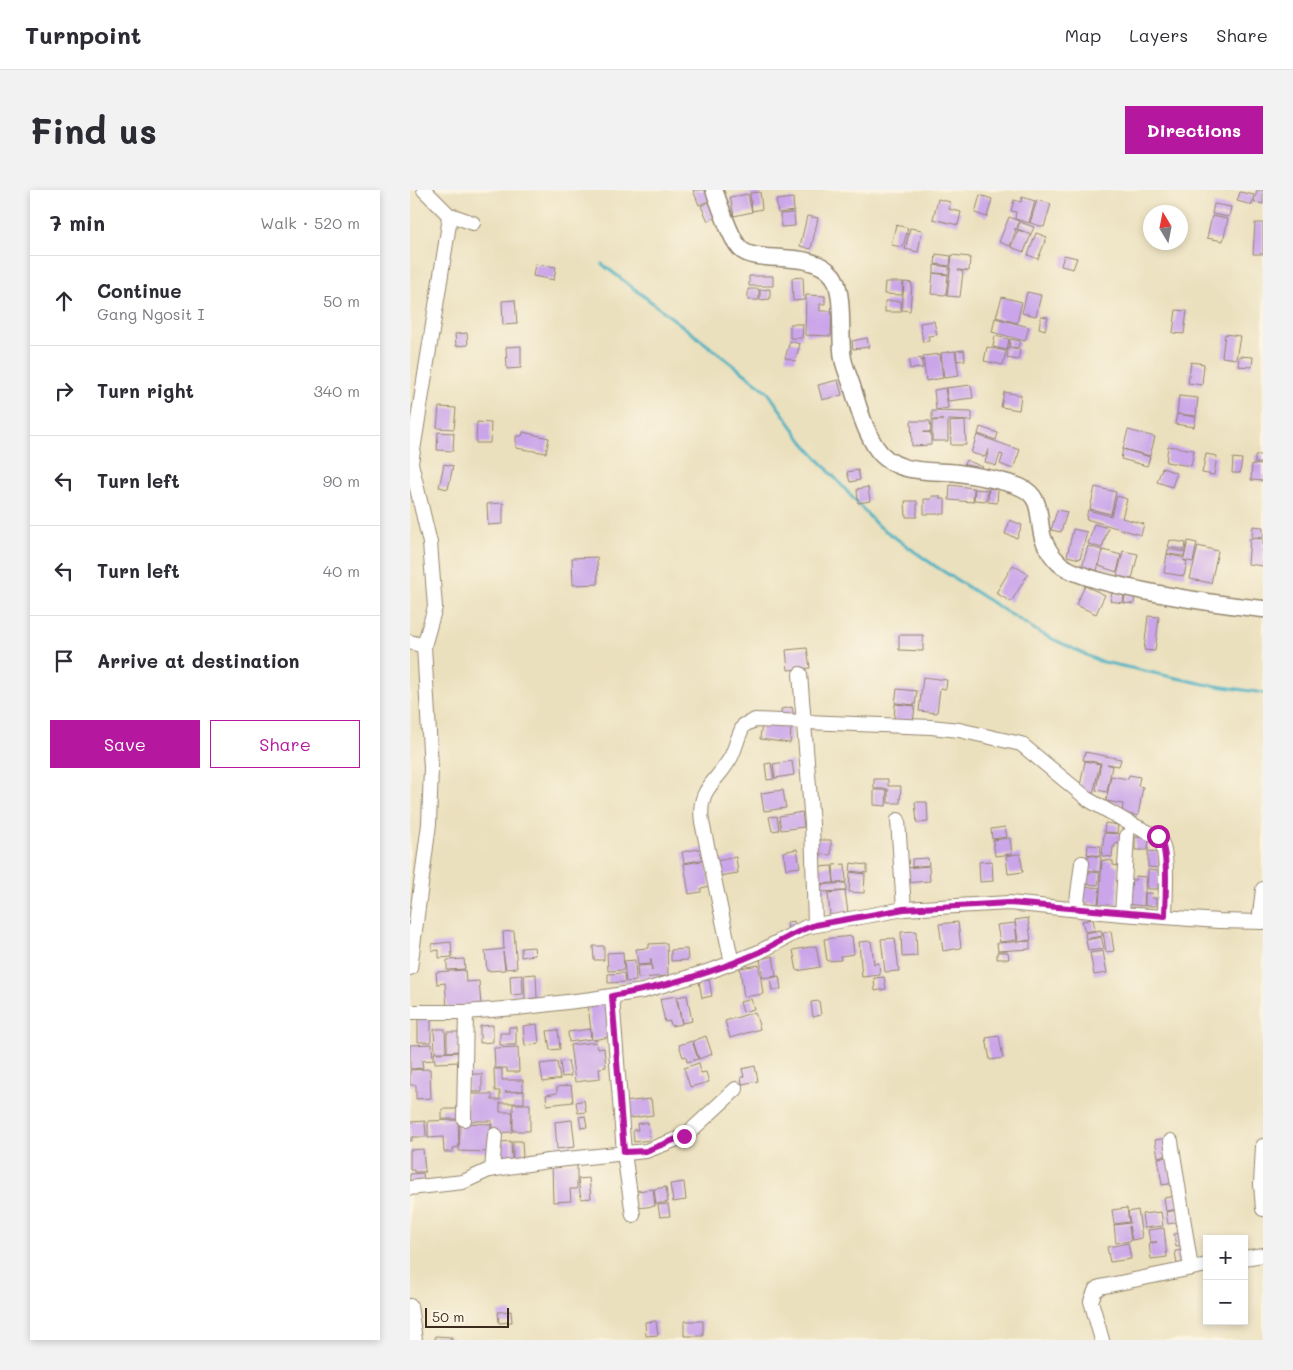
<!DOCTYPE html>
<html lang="en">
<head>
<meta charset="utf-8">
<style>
  body { margin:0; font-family:Mali,sans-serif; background:#f2f2f3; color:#2b2b33 }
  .controls { position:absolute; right:15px; bottom:15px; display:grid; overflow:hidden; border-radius:0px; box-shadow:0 2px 8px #0003 }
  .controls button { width:45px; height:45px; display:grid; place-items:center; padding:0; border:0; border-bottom:1px solid #e1e1e2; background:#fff; color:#2b2b33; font:25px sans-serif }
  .compass { position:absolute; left:733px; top:15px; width:45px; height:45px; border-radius:50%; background:#fff; box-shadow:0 2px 8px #0003; rotate:350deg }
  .scale { position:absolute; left:15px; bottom:12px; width:84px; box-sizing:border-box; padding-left:5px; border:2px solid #3b2a1e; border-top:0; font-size:14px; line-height:18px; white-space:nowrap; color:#3b2a1e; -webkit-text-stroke:4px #fcf5e5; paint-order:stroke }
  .stop { position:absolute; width:15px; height:15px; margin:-11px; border:4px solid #b5179e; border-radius:50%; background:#fff }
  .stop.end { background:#b5179e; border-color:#fff; box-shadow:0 1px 5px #0008 }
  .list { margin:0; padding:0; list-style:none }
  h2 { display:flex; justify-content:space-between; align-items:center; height:65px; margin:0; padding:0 20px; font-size:21px }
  h2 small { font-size:16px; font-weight:400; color:#7c7c81 }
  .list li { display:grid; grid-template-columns:32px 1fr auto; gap:15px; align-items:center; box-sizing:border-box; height:90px; padding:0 20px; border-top:1px solid #e1e1e2 }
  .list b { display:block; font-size:19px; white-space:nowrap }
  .list p { margin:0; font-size:16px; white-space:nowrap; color:#7c7c81 }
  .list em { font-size:16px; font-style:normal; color:#7c7c81 }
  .actions { display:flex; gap:10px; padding:15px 20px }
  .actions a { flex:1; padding:11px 0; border:1px solid #b5179e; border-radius:0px; text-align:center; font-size:18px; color:#b5179e }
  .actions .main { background:#b5179e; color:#fff }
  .icon { flex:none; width:28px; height:28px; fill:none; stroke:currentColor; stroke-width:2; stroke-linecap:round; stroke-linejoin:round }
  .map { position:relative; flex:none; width:853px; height:1150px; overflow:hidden; border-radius:0px }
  header { display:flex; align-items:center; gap:30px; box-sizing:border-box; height:70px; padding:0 25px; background:#fff; border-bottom:1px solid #e1e1e2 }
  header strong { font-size:24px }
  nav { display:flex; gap:28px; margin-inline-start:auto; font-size:18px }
  .intro { display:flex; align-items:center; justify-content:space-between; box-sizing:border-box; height:120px; padding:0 30px }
  h1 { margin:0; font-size:35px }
  .button { padding:12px 22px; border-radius:0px; background:#b5179e; color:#fff; font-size:18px; font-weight:700 }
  main { display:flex; gap:30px; padding:0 30px }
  aside { flex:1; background:#fff; border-radius:0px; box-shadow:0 2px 8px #0003 }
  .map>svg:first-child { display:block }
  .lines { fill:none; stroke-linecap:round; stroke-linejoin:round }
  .stream { stroke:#44b0c2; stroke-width:3 }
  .building { fill:#caa5ea }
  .minor-casing { stroke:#93856e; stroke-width:16 }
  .tertiary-casing { stroke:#93856e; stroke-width:19 }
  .minor { stroke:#fff; stroke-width:14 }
  .tertiary { stroke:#fff; stroke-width:16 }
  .route { stroke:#b5179e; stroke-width:6 }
</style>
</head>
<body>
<header>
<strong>Turnpoint</strong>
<nav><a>Map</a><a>Layers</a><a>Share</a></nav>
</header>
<div class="intro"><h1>Find us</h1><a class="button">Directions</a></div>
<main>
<aside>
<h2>7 min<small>Walk · 520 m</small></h2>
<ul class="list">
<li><svg class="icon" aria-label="ahead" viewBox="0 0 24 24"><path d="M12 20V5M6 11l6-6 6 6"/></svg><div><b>Continue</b><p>Gang Ngosit I</p></div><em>50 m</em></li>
<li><svg class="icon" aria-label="right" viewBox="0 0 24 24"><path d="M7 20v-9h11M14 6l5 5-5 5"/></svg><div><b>Turn right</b></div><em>340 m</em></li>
<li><svg class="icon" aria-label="left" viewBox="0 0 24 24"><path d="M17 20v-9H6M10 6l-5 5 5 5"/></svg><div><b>Turn left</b></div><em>90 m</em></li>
<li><svg class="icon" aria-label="left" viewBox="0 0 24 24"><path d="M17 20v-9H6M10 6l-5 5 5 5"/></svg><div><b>Turn left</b></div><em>40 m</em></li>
<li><svg class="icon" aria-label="arrive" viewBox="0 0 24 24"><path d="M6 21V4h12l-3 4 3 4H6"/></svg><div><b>Arrive at destination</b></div></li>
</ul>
<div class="actions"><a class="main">Save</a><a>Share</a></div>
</aside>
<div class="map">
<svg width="853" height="1150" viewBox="0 0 853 1150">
  <rect width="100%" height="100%" fill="#fcf5e5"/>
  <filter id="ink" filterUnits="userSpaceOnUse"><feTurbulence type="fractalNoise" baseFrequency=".02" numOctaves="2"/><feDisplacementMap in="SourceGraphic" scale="10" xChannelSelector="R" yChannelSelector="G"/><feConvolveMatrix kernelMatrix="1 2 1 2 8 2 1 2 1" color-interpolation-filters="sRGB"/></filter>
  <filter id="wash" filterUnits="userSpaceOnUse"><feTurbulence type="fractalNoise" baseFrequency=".0096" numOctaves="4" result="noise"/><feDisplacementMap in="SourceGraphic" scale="20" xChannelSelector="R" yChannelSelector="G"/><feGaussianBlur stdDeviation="1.12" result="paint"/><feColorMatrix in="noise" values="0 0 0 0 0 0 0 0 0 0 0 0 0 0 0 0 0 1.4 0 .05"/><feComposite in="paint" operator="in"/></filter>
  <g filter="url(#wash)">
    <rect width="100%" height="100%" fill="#ebe0bd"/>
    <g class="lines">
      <path class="stream" d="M192 74 357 201 393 252 466 334 525 376 630 443 689 471 794 494 853 503"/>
    </g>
    <g id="blocks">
      <path class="building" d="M283 0H297L301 10 289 15Z
        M847 0H853V14L844 12Z
        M350 2 352 19 342 21 340 3Z
        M830 2 844 5 842 15 827 11Z
        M338 4 342 22 324 26 320 7Z
        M570 5 582 9 577 27 565 23Z
        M612 7 625 11 619 33 605 29 606 22 601 21 604 10 611 12Z
        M383 8 384 21 368 23 366 10Z
        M528 9 540 12 539 19 551 22 548 35 523 29Z
        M627 10 641 14 634 37 620 33Z
        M301 11 308 26 298 31 291 16Z
        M804 14 821 17 819 27 802 24Z
        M384 23 385 36 371 37 370 24Z
        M397 26 408 28 401 59 390 56Z
        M802 26 818 29 813 51 797 48Z
        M599 27 609 31 607 39H604L606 40 600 56 589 52Z
        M610 32 624 37 621 44 607 39Z
        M845 33H853V64H843Z
        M486 35 498 38 493 57 481 55Z
        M500 38 512 40 508 62 495 59Z
        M608 40 621 45 614 62 601 57Z
        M626 43 637 47 628 69 618 65Z
        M526 64 541 66 540 76 525 74Z
        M542 65 560 67 559 81 548 80 553 82 550 107 537 106Z
        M654 65 667 68 663 79 651 76Z
        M125 74 146 77 144 90 123 86Z
        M524 75 539 77V84L524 83Z
        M523 83 538 85 536 105 521 104Z
        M339 86H363V96H339Z
        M393 87 394 110 383 111 382 88Z
        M475 92H493L492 105 474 104Z
        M494 92 502 93 500 121 492 120Z
        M338 99H349V110H338Z
        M360 99V109L350 110V100Z
        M617 102 631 105 626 126 612 123Z
        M396 105 415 106V114H410V121H422L421 146 395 145Z
        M592 107 612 112 607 133 586 127Z
        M105 110 107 134 93 135 92 111Z
        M475 111H491V122H475Z
        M766 120 777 121 774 144 763 143Z
        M631 126 638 127 635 140 629 138Z
        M585 128 619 137 615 151 582 142Z
        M524 131 527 145 518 146 519 151 513 152 510 133Z
        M380 134H393L392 148H380Z
        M57 143 58 155 46 156 45 144Z
        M815 144 830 146 826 169 812 167Z
        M585 146 599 149 597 160 583 157Z
        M457 148 459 157 443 159 442 151Z
        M600 149 610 151 608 158 599 157Z
        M380 151 390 154 385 171 375 168Z
        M111 156V178L97 179 96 157Z
        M577 157 596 161 593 175 574 171Z
        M598 158 610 160 608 170 597 168Z
        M554 160 555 170 547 171 546 161Z
        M545 161 549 186 534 188 531 163Z
        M530 164 533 188 516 191 513 166Z
        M829 166 843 167 842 177 828 176Z
        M511 168 513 178 500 179 499 170Z
        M781 172 794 174 792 195 778 193Z
        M428 190 432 205 412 210 408 195Z
        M561 195 563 208 538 211 536 198Z
        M535 198 538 218 526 220 524 200Z
        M594 202 611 205 609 220 591 217Z
        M769 206 788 208 786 226 767 224Z
        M29 217 46 218 44 239 27 238Z
        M522 221 562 222V231L538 230V251H522V231L533 230H522Z
        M767 224 786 227 784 237 765 234Z
        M501 231H520L521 242H513L521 243V255L502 256Z
        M555 231 556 255H541L540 232Z
        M67 232 81 233 80 253H66Z
        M570 237 588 243 586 250 568 244Z
        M718 240 745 247 740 266 713 259Z
        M28 242 44 243 43 261 27 260Z
        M113 242 139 248 136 263 106 258V246H112Z
        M567 245 610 260 603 279 590 274 593 265 590 264 586 276 575 272 579 260H578L575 267 561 263Z
        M758 256 784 260 781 276 756 272Z
        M713 259 740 267 737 276 711 269Z
        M796 264 807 266 804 285 792 283Z
        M845 265H853V273H845Z
        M823 268 832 269 830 283H822Z
        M556 270 573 277 570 284 553 277Z
        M34 274 43 276 38 299 29 297Z
        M842 274 853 275V291L841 290Z
        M752 278 767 283 762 297 747 292Z
        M448 280 450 290 440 292 437 282Z
        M540 295 564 298 563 312 539 310Z
        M458 297 460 311 448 313 447 299Z
        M685 297 706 302 701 324 680 319Z
        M579 298 588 299 587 313 578 312Z
        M565 299 578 300 576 311 564 310Z
        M522 306H530V309H535V324H514V309H522Z
        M707 306 717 309 712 328 734 334 731 345 676 329 678 320 701 326Z
        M495 311H507V327H496Z
        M93 313V334L78 335 77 314Z
        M647 320 657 322 651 342 641 340Z
        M600 330 612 335 607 348 595 344Z
        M684 334 698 338 692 358 678 354Z
        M843 336 853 337V348L842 347Z
        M663 339 677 342 670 369 657 366Z
        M840 348 853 349V376L838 374Z
        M760 350 776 353 775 360 758 357Z
        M778 351 787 353 783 372 773 370 777 372 774 386 754 383 757 364 774 368Z
        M678 356 692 360 687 381 672 377Z
        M788 356 808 361 801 393 780 389Z
        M758 359 775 362 774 366 757 364Z
        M693 360 711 365 707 382 689 376Z
        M713 361 728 364 722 389 707 386Z
        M187 367 188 394 163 395 162 368Z
        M603 375 618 384 601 412 586 403Z
        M675 396 695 405 686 424 666 415Z
        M702 403 714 405 713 413 700 411Z
        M715 404 725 405 724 414 714 413Z
        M738 426 749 427 745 461 734 460Z
        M489 445H513V461L489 460Z
        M397 458 400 478 378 480 376 460Z
        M513 487 537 490 536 499 530 498 527 523 509 521Z
        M487 499 507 501 505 515 485 513Z
        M485 514 505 516 503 533 484 531Z
        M382 517 384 527 372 529 371 519Z
        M352 533 381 537 380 553 350 549Z
        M675 562 711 569 709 576 697 574 702 576 697 602 686 600 691 573 673 570Z
        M382 571 384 585 365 588 363 574Z
        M675 571 690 574 683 604 669 601Z
        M361 573 364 589 357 590 355 574Z
        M719 585 730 587 728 596 733 597 728 626 712 623 713 614 696 611 701 586 718 589Z
        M464 589H478V596H491L490 613H478V599H464Z
        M373 600 376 618 354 621 351 603Z
        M464 600H477L476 616 464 615Z
        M505 612H517L518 632 507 633Z
        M392 622 394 637 371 640 369 626Z
        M367 626 369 640 362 641 359 627Z
        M695 633 708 635 707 643 694 642Z
        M595 637 597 647 582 649 581 639Z
        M694 643 711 644 710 654 705 653V657H703L702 667 692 666Z
        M725 647 739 648 738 660H725Z
        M600 648 602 664 585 666 583 650Z
        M405 650H421V665L405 664Z
        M678 655 691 656 690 666 677 664Z
        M294 658 296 669 274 673 272 662Z
        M387 659 390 677 376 679 373 662Z
        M738 661 748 662V678L738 677Z
        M607 664H610L613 682 598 684 596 666Z
        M678 665 691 667 690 682 677 680Z
        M326 667 328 683 309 686 306 671Z
        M518 668 519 675 502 677V669Z
        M296 670 300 696 291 698V702L279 704 274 674Z
        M692 670 703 671V675L708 676 707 716 689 715Z
        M582 671 583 691 570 692 569 672Z
        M441 673 457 675V683L440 681Z
        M435 674 436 692 424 693 423 675Z
        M422 676 424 693 408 694 407 677Z
        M519 676 520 691 495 693 494 678Z
        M738 680 749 681 748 699H737Z
        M440 682 455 684 454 703 439 702Z
        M676 682 690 683 688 695 675 694Z
        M726 686 736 687 734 716 716 714 717 700H721L722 698H719V690H725Z
        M436 693V701L409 702 408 695Z
        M673 696 690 698 688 714 677 713V710L672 709Z
        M435 701 438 723 420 725 418 703Z
        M735 703H742L741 708H746V716H735Z
        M618 728 621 750 608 752 605 730Z
        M683 729 685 740 675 742 672 731Z
        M384 731 386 739 378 740 377 732Z
        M548 732 551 758 533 761 529 734Z
        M605 733 607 750 590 752 587 735Z
        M691 740 692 746 676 749 675 743Z
        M104 741 107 778 96 779 93 762 95 780 77 781 75 761 94 759 93 742Z
        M506 741 507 766 492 767 491 742Z
        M701 741 704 761 696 762 693 742Z
        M442 746 444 764 430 766 431 770 417 771 414 749Z
        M691 747 694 759 678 761 676 750Z
        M485 748 489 781 475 782 471 749Z
        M461 751 464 774 469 773 470 785 452 787 449 752Z
        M620 751V759L588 761 587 753Z
        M41 752 42 767 29 768V760L22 761V754Z
        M257 753 258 786 228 788 227 776 241 775 242 781 241 769H240L241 774 228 775 226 759 239 758V754Z
        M183 756H194V770H184Z
        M406 756 410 777 387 781 383 760Z
        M124 757 125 765 111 767V758Z
        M277 759 278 770 261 771V760Z
        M693 761 697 783 684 785 680 763Z
        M213 762 214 780 198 781 197 763Z
        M587 762H598L599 769H587Z
        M363 766 366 786 353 788 350 769Z
        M54 769 55 779 37 780V770Z
        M225 770 226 791 216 792 214 771Z
        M349 775 353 804 334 807 330 778Z
        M55 780 56 792 69 791 71 815 37 818 35 793 27 794 26 782Z
        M214 783 215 792 198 793V784Z
        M126 784 127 808 115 809 114 785Z
        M112 785 113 804 101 805 100 786Z
        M369 786 371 799 362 800 360 788Z
        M474 787 476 799 465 801 464 788Z
        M299 790 302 806 292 808 289 791Z
        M277 805 282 831 272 833 267 807Z
        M266 806 272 834 261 836 260 831 255 832 250 809Z
        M341 809 344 819 333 822 330 812Z
        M409 811 411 825 403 827 401 812Z
        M196 813 200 847 182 850 178 815Z
        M345 822 350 839 320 848 315 831Z
        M8 829H21V852H8Z
        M127 834 129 854 115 856 113 836Z
        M83 835V852L70 853V836Z
        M99 837H106V855H90V843H99Z
        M24 839H35L36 862H25Z
        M180 839 181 849 159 852 158 842Z
        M148 840 150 859 140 860 137 841Z
        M37 842H49L50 861 37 862Z
        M296 846 302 864 289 869 283 851Z
        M589 846 593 868 580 870 576 848Z
        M282 851 288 869 277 872 276 866 273 867 269 855Z
        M186 852 187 859 194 858 196 877 189 878 190 889 165 892 160 855Z
        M22 854 23 870 12 871 13 878 0 879V855Z
        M108 857 109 882H97V878H85L84 858Z
        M51 862V872L25 873 24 863Z
        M158 871 161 886 152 887 150 872Z
        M147 872 150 889 133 892 130 874Z
        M289 873 291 883 296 882 299 892 280 897 274 878Z
        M345 876 348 891 332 894 331 887H334L332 879Z
        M20 879 21 908 6 909V895H0V880Z
        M84 879H92V890H113V901L95 902 114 901V913H90V922H103L102 942 82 943V931H57V904H82V910H90V901H85Z
        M58 884H72V902H58Z
        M161 895 163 912 137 915 136 905 147 903V897Z
        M241 909 243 925 215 929 213 912Z
        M174 910 176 922 168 923 166 912Z
        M103 914H120V941H103Z
        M32 919H48V929H32Z
        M175 926 177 937 171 938 169 927Z
        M48 930 49 957 43 958V962H34L33 947 18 948V931Z
        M162 930 165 957 147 959 145 932Z
        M15 931 16 947H2V951H0V932Z
        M238 932 240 950 224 952 223 940H228L227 934Z
        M50 933 81 934 80 962 49 961Z
        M758 948 760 965 748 967 745 950Z
        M101 951 102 970 88 971 87 956H91V952Z
        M103 951H112L113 968 103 969Z
        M13 959 15 982H4V980H0V960Z
        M760 967 764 993 752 995 748 968Z
        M167 972V999H160L161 1011 143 1012 142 974Z
        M13 983 14 992 0 993V984Z
        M179 988 181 1008 171 1009 168 989Z
        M274 992 276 1010 263 1012 260 994Z
        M256 997 258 1012 246 1014 244 999Z
        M243 999 245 1016 228 1018 226 1001Z
        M766 1006 768 1019 756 1021 754 1008Z
        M258 1014 260 1026 250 1027 248 1015Z
        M717 1018 719 1032 704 1034 702 1020Z
        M728 1020 732 1048 722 1050 719 1036 721 1051 706 1053 704 1035 720 1033 718 1022Z
        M768 1020 770 1032 758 1034 756 1022Z
        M751 1022 753 1036 734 1038 732 1024Z
        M754 1038 757 1067 741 1069 739 1053 747 1052H740L738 1040Z
        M772 1043 774 1056 766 1057 764 1044Z
        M718 1053 721 1069 700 1072 697 1057Z
        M775 1060 777 1072 767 1074 765 1061Z
        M101 1121 102 1132 89 1133 88 1122Z
        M246 1131 248 1145 236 1146 235 1132Z
        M274 1131H293V1146H274Z
        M25 1146 42 1147V1150H25Z"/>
    </g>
  </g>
  <g filter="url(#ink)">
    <use href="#blocks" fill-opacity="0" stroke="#93856e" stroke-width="1"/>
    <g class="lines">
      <g class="minor-casing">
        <path id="minor" d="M38 24 63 33
          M0 452 14 456
          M390 484 402 634 405 735
          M488 630 494 719
          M666 719 672 673
          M712 724 717 646
          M849 732 853 699
          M322 773 292 632C287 598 306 594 321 567 326 557 328 545 334 535L345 530 521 537 549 540 611 554 679 610 719 633 748 647C760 658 755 709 755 726
          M0 778 19 634 21 578 14 456 25 417 20 353 1 273 39 34 38 24 14 0
          M202 807 214 963 223 1025
          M0 822H56L107 818 182 809 233 801 303 780 349 762 396 737 494 719 599 713 712 724 809 731 853 732
          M54 929 56 822
          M761 951 781 1078
          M853 956 851 994 853 1019
          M82 980 85 945
          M0 998 53 992 79 980 138 971 236 961 275 946 326 899
          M834 1068 853 1065
          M0 1116 5 1150
          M692 1150 681 1111 685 1101 690 1097 797 1075"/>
      </g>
      <g class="tertiary-casing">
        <path id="tertiary" d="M304 0C310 14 321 53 333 61 340 66 348 66 356 67 378 69 409 67 423 86 435 103 429 148 433 169 435 178 439 187 442 196 448 216 454 238 465 256 483 285 518 280 548 283 567 286 593 290 610 297 634 307 627 329 633 348 636 357 641 365 648 372 670 396 815 415 853 419"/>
      </g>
      <use href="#minor" class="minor"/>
      <use href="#tertiary" class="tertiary"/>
    </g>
  </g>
  <g class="lines" filter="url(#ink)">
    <path class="route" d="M274 946 236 961 214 962 202 806C252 797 303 783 350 762 368 753 386 741 405 735L494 719 599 713 755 726C755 709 760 658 748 646"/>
  </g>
</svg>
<div class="controls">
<button>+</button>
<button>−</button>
</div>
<svg class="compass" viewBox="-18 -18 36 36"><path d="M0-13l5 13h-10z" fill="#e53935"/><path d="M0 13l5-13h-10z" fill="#7c7c81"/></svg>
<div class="scale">50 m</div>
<div class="stop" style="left:748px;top:646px"></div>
<div class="stop end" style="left:274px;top:946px"></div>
</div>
</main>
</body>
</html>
